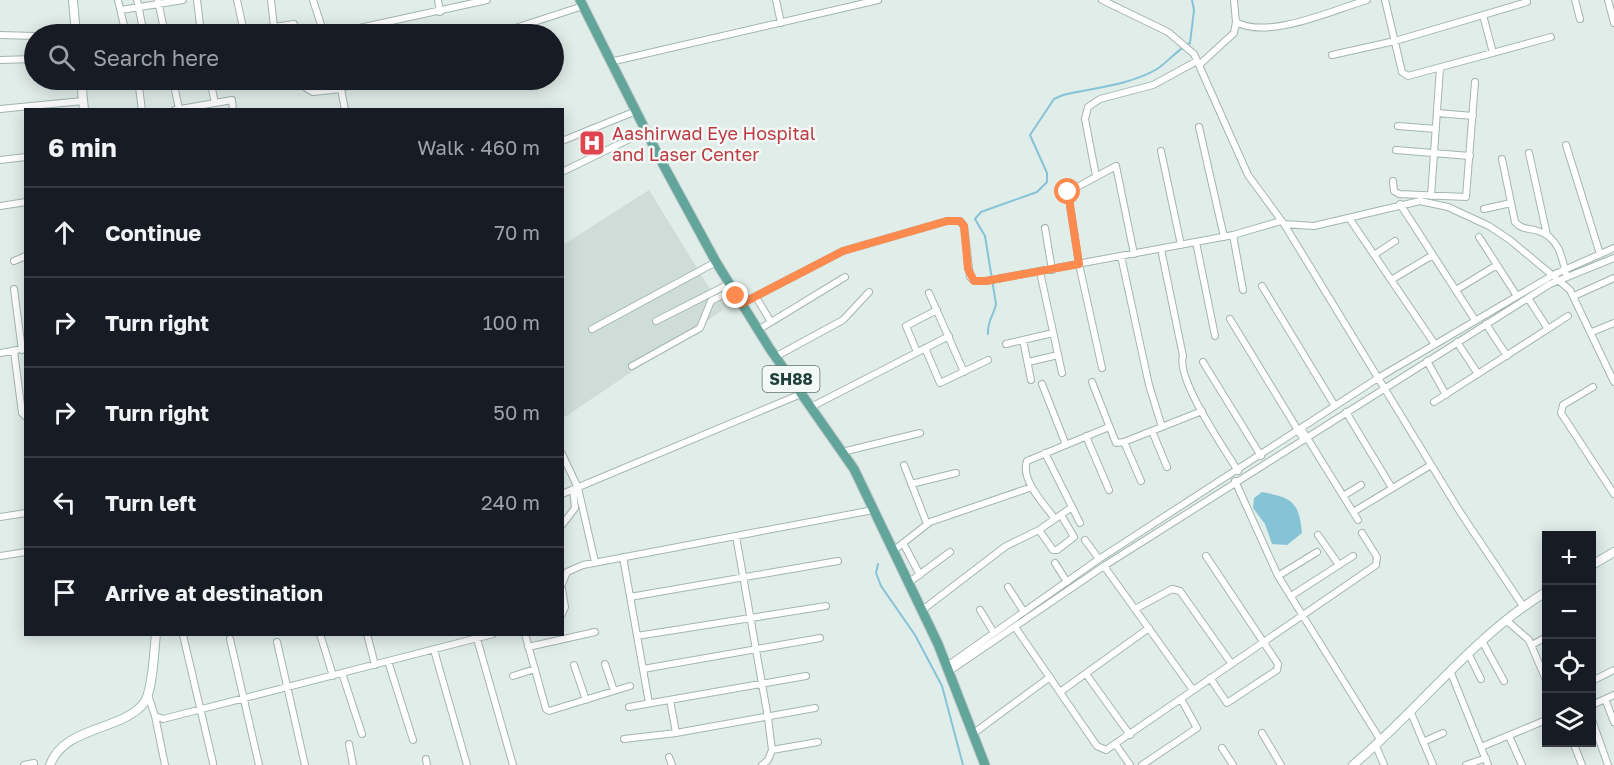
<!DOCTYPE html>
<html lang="en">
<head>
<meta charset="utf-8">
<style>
  body { margin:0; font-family:"Golos Text",sans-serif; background:#242831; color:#f1f3f6 }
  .controls { position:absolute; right:18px; bottom:18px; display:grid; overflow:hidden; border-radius:0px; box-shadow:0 3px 15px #0003 }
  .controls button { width:54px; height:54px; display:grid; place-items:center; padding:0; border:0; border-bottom:2px solid #363941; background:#171b24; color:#f1f3f6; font:30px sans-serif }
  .stop { position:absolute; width:18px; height:18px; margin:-14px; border:4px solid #fd8a4f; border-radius:50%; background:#fff }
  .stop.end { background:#fd8a4f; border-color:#fff; box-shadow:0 2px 6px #0008 }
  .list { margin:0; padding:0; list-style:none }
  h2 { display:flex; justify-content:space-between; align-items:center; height:78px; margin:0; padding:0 24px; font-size:26px }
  h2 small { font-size:20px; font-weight:400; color:#9ea1a6 }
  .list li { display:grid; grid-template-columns:39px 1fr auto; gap:18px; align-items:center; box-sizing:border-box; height:90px; padding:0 24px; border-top:2px solid #363941 }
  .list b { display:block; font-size:22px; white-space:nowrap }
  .list em { font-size:20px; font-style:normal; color:#9ea1a6 }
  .icon { flex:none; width:33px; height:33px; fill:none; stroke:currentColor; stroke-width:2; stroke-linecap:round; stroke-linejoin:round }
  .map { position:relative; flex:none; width:1614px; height:765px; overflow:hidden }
  .search { position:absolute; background:#171b24; box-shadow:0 3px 15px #0003; left:24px; top:24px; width:540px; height:66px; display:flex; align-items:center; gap:15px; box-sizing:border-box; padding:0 21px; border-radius:33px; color:#9ea1a6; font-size:22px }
  .panel { position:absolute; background:#171b24; box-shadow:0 3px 15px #0003; left:24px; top:108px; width:540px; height:528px; border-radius:0px }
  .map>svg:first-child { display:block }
  .built { fill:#cfddd8 }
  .water { fill:#85c3d7 }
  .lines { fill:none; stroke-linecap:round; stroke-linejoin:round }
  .stream { stroke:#85c3d7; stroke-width:2 }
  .street-casing { stroke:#a3b5b1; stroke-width:8 }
  .secondary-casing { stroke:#9fbab3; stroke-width:10 }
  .primary-casing { stroke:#c1c9c8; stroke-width:11 }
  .street { stroke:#fff; stroke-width:6 }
  .secondary { stroke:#fff; stroke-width:8 }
  .primary { stroke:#62a69b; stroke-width:9 }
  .route { stroke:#fd8a4f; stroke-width:8 }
  .labels { text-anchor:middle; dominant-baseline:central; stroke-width:5; stroke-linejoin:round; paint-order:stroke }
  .shield { fill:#f2f9f6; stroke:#5f7772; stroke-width:1.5 }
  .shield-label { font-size:16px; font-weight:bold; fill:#203f3a }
  .health-label { font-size:18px; fill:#be3a42; stroke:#f2f9f6; text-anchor:start }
</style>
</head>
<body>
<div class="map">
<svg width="1614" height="765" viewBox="0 0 1614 765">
  <rect width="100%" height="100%" fill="#e1ede9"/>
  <path class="built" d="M649 190 723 310 565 417 563 415V245Z"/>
  <path class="water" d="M1262 492C1292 498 1299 501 1302 533L1287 545 1272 544 1265 524 1253 508 1254 498Z"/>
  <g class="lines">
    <path class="stream" d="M988 334C987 321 994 315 996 304L985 236 975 219 981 212 1037 192 1047 182V173L1030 135 1054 99 1063 95C1093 88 1130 85 1157 69 1169 61 1177 50 1190 43L1194 10 1192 0
      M878 564 876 573 881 586 915 635 942 686 963 765"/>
    <g class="street-casing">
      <path id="street" d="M118 0 126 34
        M137 0 144 34
        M197 0 201 34
        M237 0 244 32
        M271 0 274 27
        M313 0 324 34
        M438 0 440 12
        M776 0 781 23
        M1102 0 1168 32 1194 54 1248 175 1284 224 1460 512 1523 606
        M1385 0 1402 72 1408 76 1551 37
        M1575 0 1580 19
        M1608 0 1614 23
        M158 1 165 34
        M121 10 183 0
        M1483 15 1493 53
        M1236 22C1268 40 1333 10 1367 0
        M355 29 487 0
        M228 34 294 24V34
        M497 34 583 6
        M0 35 34 36
        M1332 55 1395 41 1527 2
        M0 60 34 59
        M610 62 878 0
        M1199 65 1234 33 1236 22 1234 0
        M138 80 142 110
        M173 80 179 109
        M210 80 215 103
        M302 80 306 88 313 92 341 89 338 80
        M81 82 92 80
        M0 109 83 101
        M175 110 232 100 233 110
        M345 110 341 89 358 80
        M1437 113 1473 116
        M1398 126 1436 129
        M1199 127 1224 237
        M562 141 636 111
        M1566 145 1600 254
        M1396 150 1470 156
        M1161 151 1181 245
        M1529 153 1547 235
        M1502 159 1515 222C1522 230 1529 228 1538 231 1558 237 1562 256 1566 274
        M0 160 26 157
        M562 172 646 131
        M1096 176 1085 119 1088 107 1100 99 1153 85 1197 61
        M1393 181 1394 191 1399 194 1466 197 1475 82
        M1431 196 1440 68
        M1400 204 1475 320
        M0 206 26 202
        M1484 209 1511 203
        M1349 218 1434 343
        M1284 224 1314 226 1420 201 1448 207 1489 226 1510 240 1570 290 1614 382
        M1045 228 1052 270
        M1233 235 1243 290
        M1479 237 1517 296
        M1196 242 1215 336
        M1161 249 1183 356C1176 379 1224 448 1238 471
        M1374 255 1395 241
        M1121 256 1149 385 1162 427
        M14 261 26 256
        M1040 272 1062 373
        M1391 280 1433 255
        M1262 286 1335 406
        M14 289 22 350
        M1456 290 1497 265
        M929 293 964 372
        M1574 296 1614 278
        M756 297 771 322
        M1528 298 1548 329
        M741 304 843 251 947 221H960L964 226 970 277 974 281H986L1233 235 1281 221
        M1230 319 1304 440
        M656 321 729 284
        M1486 324 1507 356
        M592 329 716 262
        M758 330 845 277
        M1592 332 1614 323
        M1023 340 1031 380
        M1457 342 1478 374
        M1006 344 1053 333
        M925 348 940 383 988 360
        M14 351 22 413 26 417
        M917 352 906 326 937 310
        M0 353 17 350
        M775 357 843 320 869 292
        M1427 361 1446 395
        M1028 362 1058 355
        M1203 362 1261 456
        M632 366 700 328 711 301 733 290
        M1102 368 1079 264 1068 192 1116 166 1134 254
        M1092 382 1116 443 1124 442 1202 411
        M1042 384 1066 445
        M1593 387 1563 405 1561 413 1614 494
        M1434 402 1568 316
        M811 407 949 336
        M1346 412 1392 488
        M1301 428 1358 520
        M1152 431 1167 467
        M1086 436 1109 490
        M1124 442 1141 481
        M842 452 920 433
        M1045 453 1080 523
        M562 454 578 488 595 562
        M904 465 927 524
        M1235 481 1278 576 1381 741
        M911 484 956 473
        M562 494 801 394
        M1343 496 1361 485
        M1353 512 1431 465
        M0 517 26 513
        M1055 519C1045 505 1020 480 1027 461L1109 427
        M562 525 575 508 573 490
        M1039 530 1053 550H1057L1074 537 1061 515
        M1318 535 1339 565
        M736 536 768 718 772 750 768 760 762 765
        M1085 540 1099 559
        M903 543 920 575
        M893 551 930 522 1032 487
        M0 556 26 552
        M1206 556 1278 664 1277 670 1227 703 1210 678
        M623 557 649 703
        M1055 563 1067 582
        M1104 566 1193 690
        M1278 576 1317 552
        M908 583 950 552
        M562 584 567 572 583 565 873 510
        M1008 587 1024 612
        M562 589 565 607 562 614
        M1291 596 1353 556
        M630 597 838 561
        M1135 609 1172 589 1180 591 1231 663
        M980 610 994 633
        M921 611 1006 546 1039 530 1072 507
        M1507 621 1529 640 1546 680
        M1015 627 1097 746 1106 750 1376 565 1377 557 1362 533
        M320 634 333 676
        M367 634 375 665
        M525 634 546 709 549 711 630 686
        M183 635 213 763
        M637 636 826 606
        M230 639 259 765
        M477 639 513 765
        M1482 641 1504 681
        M277 642 305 765
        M1532 645 1546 637
        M528 647 595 632
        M434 650 467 765
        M1469 655 1481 679
        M388 661 413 740
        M605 664 614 691
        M574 665 586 700
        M947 666 1099 559 1378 378 1553 275 1614 248
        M643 669 820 638
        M948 672 1104 566 1528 298 1550 284 1614 258
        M342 673 362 734
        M1451 673 1488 765
        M1086 674 1130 735
        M513 676 535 669
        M1592 681 1614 670
        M1060 692 1149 628
        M148 695 155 716 163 719 493 634
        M1605 699 1614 722
        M670 700 676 733
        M1592 705 1614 695
        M629 707 806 676
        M1411 713 1433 765
        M155 716 165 765
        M1592 720 1608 765
        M974 733 1050 677
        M1262 733 1281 765
        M1509 736 1522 765
        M624 739 676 733 815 708
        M1423 742 1443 733
        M1573 742 1582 765
        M349 744 353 765
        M1116 745 1130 765
        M1376 746 1384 765
        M1481 747 1546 720
        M1222 748 1233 765
        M772 750 818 742
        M669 757 672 765
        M426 759 427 765
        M24 765 34 763
        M1142 765 1197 728 1181 699
        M1466 765 1486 758"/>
    </g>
    <g class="secondary-casing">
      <path id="secondary" d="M73 0 76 34
        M81 80 84 110
        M1592 565 1614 552
        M50 765C64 726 122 731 144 703 153 691 154 650 156 634
        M1353 765C1419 710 1473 636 1546 592"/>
    </g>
    <g class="primary-casing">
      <path id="primary" d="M580 0 659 157 716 262 770 349 854 469 938 644 985 765"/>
    </g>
    <use href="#street" class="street"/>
    <use href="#secondary" class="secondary"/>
    <use href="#primary" class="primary"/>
  </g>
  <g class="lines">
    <path class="route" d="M736 296 741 304 843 251 947 221H960L964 226 968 269 974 281H986L1079 264 1068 192"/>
  </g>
  <defs>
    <g id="hospital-square" transform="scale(1.35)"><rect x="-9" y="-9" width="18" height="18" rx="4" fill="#e0444e" stroke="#f2f9f6"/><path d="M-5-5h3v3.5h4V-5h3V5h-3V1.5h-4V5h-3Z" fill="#fff"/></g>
  </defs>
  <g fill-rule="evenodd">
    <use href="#hospital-square" x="592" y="143"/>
  </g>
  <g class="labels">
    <rect class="shield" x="762.5" y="366" width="57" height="26" rx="4.5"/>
    <g class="shield-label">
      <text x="791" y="379">SH88</text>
    </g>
    <g class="health-label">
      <text x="612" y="133">Aashirwad Eye Hospital<tspan x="612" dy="21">and Laser Center</tspan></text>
    </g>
  </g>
</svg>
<div class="controls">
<button>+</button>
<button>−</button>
<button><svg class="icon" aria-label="locate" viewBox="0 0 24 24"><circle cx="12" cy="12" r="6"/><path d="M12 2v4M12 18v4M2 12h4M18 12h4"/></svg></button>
<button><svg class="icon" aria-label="layers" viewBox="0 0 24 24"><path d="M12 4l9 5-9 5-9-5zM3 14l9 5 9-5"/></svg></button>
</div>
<div class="stop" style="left:1068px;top:192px"></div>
<div class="stop end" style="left:736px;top:296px"></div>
<div class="search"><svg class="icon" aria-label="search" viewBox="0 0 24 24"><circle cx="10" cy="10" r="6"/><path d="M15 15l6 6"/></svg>Search here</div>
<section class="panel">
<h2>6 min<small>Walk · 460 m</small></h2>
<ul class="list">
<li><svg class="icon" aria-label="ahead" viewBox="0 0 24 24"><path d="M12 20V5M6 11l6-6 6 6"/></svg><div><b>Continue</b></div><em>70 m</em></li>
<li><svg class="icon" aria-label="right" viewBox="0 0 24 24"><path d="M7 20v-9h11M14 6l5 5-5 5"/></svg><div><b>Turn right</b></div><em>100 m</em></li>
<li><svg class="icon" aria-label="right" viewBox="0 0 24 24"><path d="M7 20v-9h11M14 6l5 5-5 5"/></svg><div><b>Turn right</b></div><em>50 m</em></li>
<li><svg class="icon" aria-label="left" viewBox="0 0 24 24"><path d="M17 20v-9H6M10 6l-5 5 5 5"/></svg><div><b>Turn left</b></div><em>240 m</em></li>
<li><svg class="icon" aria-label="arrive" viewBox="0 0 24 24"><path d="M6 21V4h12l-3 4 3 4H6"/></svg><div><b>Arrive at destination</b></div></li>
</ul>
</section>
</div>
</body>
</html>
